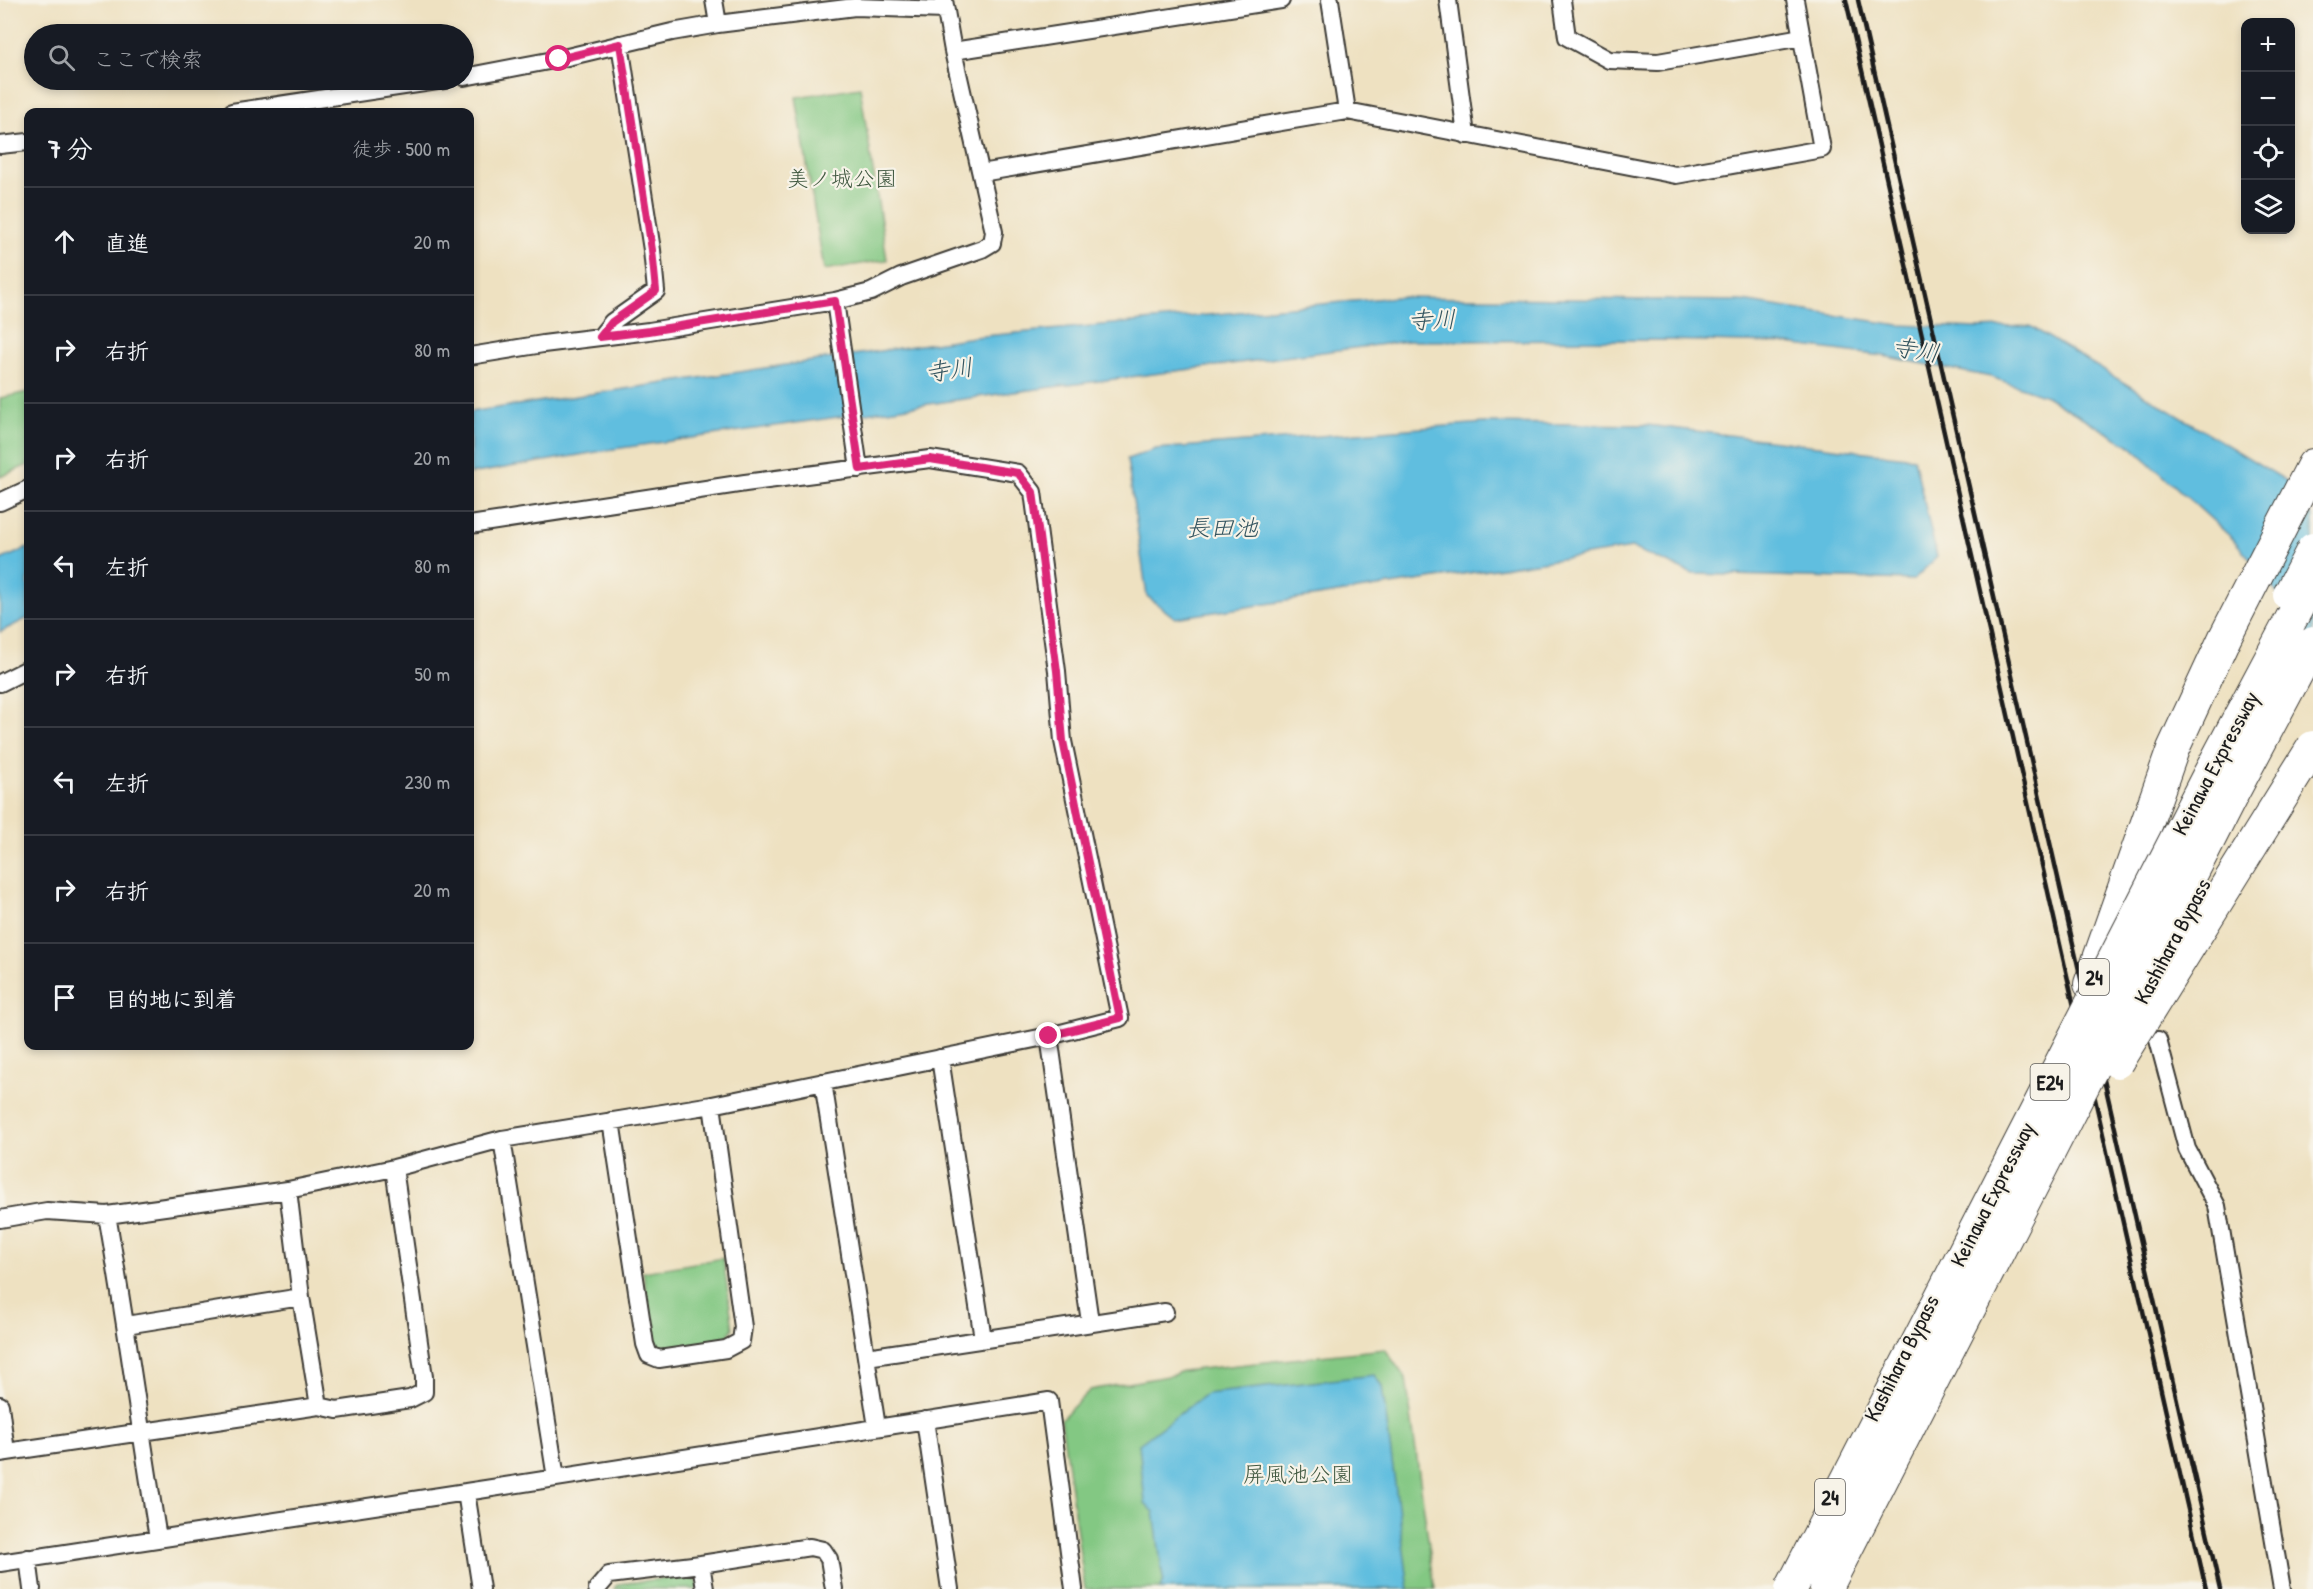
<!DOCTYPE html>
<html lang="ja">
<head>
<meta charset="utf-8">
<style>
  body { margin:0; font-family:"Patrick Hand","Klee One",sans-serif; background:#20242c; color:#f1f3f6 }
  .controls { position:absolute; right:18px; top:18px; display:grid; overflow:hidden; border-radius:12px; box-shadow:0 3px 9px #0003 }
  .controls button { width:54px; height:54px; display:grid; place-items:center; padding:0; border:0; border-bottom:2px solid #363941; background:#171b24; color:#f1f3f6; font:30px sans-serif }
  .stop { position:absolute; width:18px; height:18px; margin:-14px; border:4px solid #db2777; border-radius:50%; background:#fff }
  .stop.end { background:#db2777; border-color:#fff; box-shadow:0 2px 6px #0008 }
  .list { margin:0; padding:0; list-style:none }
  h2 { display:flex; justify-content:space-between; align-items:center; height:78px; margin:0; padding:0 24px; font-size:26px }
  h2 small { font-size:20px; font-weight:400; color:#9ea1a6 }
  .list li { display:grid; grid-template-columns:39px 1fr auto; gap:18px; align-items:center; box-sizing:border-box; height:108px; padding:0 24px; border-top:2px solid #363941 }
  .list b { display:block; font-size:22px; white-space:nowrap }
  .list em { font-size:20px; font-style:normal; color:#9ea1a6 }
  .icon { flex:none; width:33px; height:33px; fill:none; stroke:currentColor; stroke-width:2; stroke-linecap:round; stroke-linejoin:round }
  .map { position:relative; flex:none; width:2313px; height:1589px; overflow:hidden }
  .search { position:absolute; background:#171b24; box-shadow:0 3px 9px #0003; left:24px; top:24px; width:450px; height:66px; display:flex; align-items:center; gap:15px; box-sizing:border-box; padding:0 21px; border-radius:33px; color:#9ea1a6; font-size:22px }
  .panel { position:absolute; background:#171b24; box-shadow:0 3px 9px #0003; left:24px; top:108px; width:450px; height:942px; border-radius:12px }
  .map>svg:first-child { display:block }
  .green { fill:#83c883; stroke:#507250; stroke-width:1.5 }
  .water { fill:#60bedf; stroke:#3e6d7e; stroke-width:1.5 }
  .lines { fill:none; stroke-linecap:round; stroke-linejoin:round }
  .street-casing { stroke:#3c3a35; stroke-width:20 }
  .highway-casing { stroke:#3c3a35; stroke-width:34 }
  .street { stroke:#fff; stroke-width:16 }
  .highway { stroke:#fff; stroke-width:32 }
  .rail { stroke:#1c1c1c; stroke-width:4.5 }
  .highway-bridge-casing { stroke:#3c3a35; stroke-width:34; stroke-linecap:butt }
  .highway-bridge { stroke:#fff; stroke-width:32 }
  .route { stroke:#db2777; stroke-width:8 }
  .labels { text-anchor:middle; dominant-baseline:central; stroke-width:4.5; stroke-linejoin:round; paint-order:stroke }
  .shield { fill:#f7f3e8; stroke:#5e5c59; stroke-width:1.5 }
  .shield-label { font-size:21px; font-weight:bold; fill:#1c1c1c }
  .park-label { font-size:22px; fill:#405840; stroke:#f7f3e8 }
  .street-label { font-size:22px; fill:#1c1c1c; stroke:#f7f3e8 }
  .water-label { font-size:24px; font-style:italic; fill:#345560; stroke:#f7f3e8 }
</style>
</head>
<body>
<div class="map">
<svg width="2313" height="1589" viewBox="0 0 2313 1589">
  <rect width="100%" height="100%" fill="#f7f3e8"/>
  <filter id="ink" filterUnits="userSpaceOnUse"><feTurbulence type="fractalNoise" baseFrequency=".0167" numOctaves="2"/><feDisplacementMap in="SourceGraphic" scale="12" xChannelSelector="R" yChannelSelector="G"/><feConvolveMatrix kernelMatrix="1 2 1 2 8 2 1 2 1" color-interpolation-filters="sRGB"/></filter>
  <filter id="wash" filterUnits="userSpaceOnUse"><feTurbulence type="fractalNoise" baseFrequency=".008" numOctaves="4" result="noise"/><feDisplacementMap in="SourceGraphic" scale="24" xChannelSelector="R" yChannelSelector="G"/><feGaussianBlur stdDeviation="1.35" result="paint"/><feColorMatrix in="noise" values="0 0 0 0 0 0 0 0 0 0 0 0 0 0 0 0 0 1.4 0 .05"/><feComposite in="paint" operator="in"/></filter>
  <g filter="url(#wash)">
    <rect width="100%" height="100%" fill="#eee1c1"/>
    <path class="green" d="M860 87 887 260 824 270 796 97Z
      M28 392V465L0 477V398Z
      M723 1258 733 1328 725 1340 660 1351 654 1341 643 1272Z
      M1385 1349 1406 1379 1435 1589H1085L1061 1419 1090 1390 1173 1375 1182 1371Z
      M688 1576 698 1582 699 1589H614L617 1584Z"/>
    <path class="water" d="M1396 297 1742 301 1899 325 1977 328 2030 326 2287 481 2313 517V650L2269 581 2233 539 2132 447 2088 421 2046 396 1991 377 1883 356 1779 343 1663 340 1408 341 1006 393 614 449 470 474V412L974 337Z
      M1484 423 1647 425 1914 458 1937 557 1913 580 1693 574 1632 548 1175 618 1147 596 1127 459 1156 449Z
      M28 548V618L0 632V560Z
      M1374 1375 1382 1386 1409 1589H1160L1163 1579 1154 1512 1145 1503 1139 1444 1206 1394Z"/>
  </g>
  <g filter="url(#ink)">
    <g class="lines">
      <g class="street-casing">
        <path id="street" d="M714 0 718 24
          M1330 0 1347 111
          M1448 0 1466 135
          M1562 0 1567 37 1609 60 1658 62 1802 37
          M953 51 1281 0
          M464 77 559 59 672 32 718 24 855 7 945 10
          M232 112 444 80
          M0 145 28 142
          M981 173 1347 111 1676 175 1822 149 1795 0
          M835 301 859 469
          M600 337 612 322 656 291 652 250 620 44
          M470 356 543 344 649 331 835 301 871 292 901 277 982 249 992 243 994 232 953 51 944 0
          M0 502 28 489
          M0 683 28 669
          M1049 1036 1090 1322
          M2158 1040 2187 1149 2217 1206 2282 1589
          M940 1058 983 1339
          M823 1082 877 1427
          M611 1121 645 1344 649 1355 659 1359 726 1349 741 1341 743 1327 712 1105
          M502 1139 556 1478
          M288 1190 301 1297 319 1406
          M107 1215C126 1322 140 1430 158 1538
          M0 1219 47 1211 107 1215 288 1190 394 1168 502 1139 712 1105 1049 1036 1120 1018 1063 741 1057 671 1033 492 1018 473 930 459 745 483 470 525
          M126 1325 301 1297
          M867 1357 1165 1312
          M0 1405 6 1452
          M925 1420 950 1589
          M0 1453 319 1406 337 1410 410 1399 424 1392V1377L394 1168
          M466 1492 1049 1401 1074 1589
          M28 1558 32 1589
          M0 1563 466 1492 481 1589
          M701 1564 705 1589
          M597 1589 609 1575 701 1564 810 1547 823 1550 829 1559 834 1589"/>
      </g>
      <g class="highway-casing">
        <path id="highway" d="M2090 984 2173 749 2225 637 2313 465"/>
      </g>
      <use href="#street" class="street"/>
      <use href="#highway" class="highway"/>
      <path class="rail" d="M1846 0 2206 1589
        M1858 0 2220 1589"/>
      <g class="highway-bridge-casing">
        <path id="highway-bridge" d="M2289 595 2313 549
          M2117 1062 2313 747
          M1791 1589 2208 776 2313 578
          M1826 1589 2234 791 2313 643"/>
      </g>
      <use href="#highway-bridge" class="highway-bridge"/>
    </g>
  </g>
  <g class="lines" filter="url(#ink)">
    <path class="route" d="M559 59 620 44 652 250 656 291 612 322 600 337 649 331 835 301 860 469 930 459 1018 473 1033 492 1057 671 1063 741 1120 1018 1049 1036"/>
  </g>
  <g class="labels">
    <g class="shield">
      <rect x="2079" y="959" width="30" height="36" rx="4.5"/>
      <rect x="2030.5" y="1064" width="39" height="36" rx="4.5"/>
      <rect x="1815" y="1479" width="30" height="36" rx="4.5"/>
    </g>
    <g class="shield-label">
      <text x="2094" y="977">24</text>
      <text x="2050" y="1082">E24</text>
      <text x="1830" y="1497">24</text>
    </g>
    <g class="park-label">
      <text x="842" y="178">美ノ城公園</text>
      <text x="1298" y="1474">屏風池公園</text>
    </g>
    <g class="street-label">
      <text transform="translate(2215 763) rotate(-62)">Keinawa Expressway</text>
      <text transform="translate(2172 941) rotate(-62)">Kashihara Bypass</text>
      <text transform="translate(1992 1194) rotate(-63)">Keinawa Expressway</text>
      <text transform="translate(1901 1358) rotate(-63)">Kashihara Bypass</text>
    </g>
    <g class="water-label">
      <text transform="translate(1432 319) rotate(-2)">寺川</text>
      <text transform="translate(1916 349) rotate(9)">寺川</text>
      <text transform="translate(949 369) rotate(-8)">寺川</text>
      <text x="1222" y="527">長田池</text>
    </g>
  </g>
</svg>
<div class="controls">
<button>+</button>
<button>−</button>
<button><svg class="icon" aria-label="locate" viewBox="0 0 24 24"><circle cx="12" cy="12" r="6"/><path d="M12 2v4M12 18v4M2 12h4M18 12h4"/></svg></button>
<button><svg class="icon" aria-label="layers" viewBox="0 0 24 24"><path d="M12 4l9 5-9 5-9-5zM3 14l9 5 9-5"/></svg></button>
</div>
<div class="stop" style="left:559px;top:59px"></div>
<div class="stop end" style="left:1049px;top:1036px"></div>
<div class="search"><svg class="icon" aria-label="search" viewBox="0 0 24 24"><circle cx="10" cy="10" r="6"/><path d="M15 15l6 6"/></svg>ここで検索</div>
<section class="panel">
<h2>7 分<small>徒歩 · 500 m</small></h2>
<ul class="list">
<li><svg class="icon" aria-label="ahead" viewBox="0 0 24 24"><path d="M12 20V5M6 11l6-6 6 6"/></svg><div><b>直進</b></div><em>20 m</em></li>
<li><svg class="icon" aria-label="right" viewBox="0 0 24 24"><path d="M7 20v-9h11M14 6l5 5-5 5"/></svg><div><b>右折</b></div><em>80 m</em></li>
<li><svg class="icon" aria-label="right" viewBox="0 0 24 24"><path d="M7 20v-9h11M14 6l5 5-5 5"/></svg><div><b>右折</b></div><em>20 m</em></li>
<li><svg class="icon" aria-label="left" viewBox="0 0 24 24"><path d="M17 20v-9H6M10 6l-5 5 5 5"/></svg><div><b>左折</b></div><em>80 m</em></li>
<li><svg class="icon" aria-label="right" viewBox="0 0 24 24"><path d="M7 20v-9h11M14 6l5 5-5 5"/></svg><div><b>右折</b></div><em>50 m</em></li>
<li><svg class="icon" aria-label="left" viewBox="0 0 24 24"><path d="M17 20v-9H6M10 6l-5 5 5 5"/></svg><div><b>左折</b></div><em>230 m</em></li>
<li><svg class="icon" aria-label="right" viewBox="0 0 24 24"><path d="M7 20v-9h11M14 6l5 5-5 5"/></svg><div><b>右折</b></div><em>20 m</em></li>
<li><svg class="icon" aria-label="arrive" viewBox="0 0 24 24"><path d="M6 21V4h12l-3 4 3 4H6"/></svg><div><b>目的地に到着</b></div></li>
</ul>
</section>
</div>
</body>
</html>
